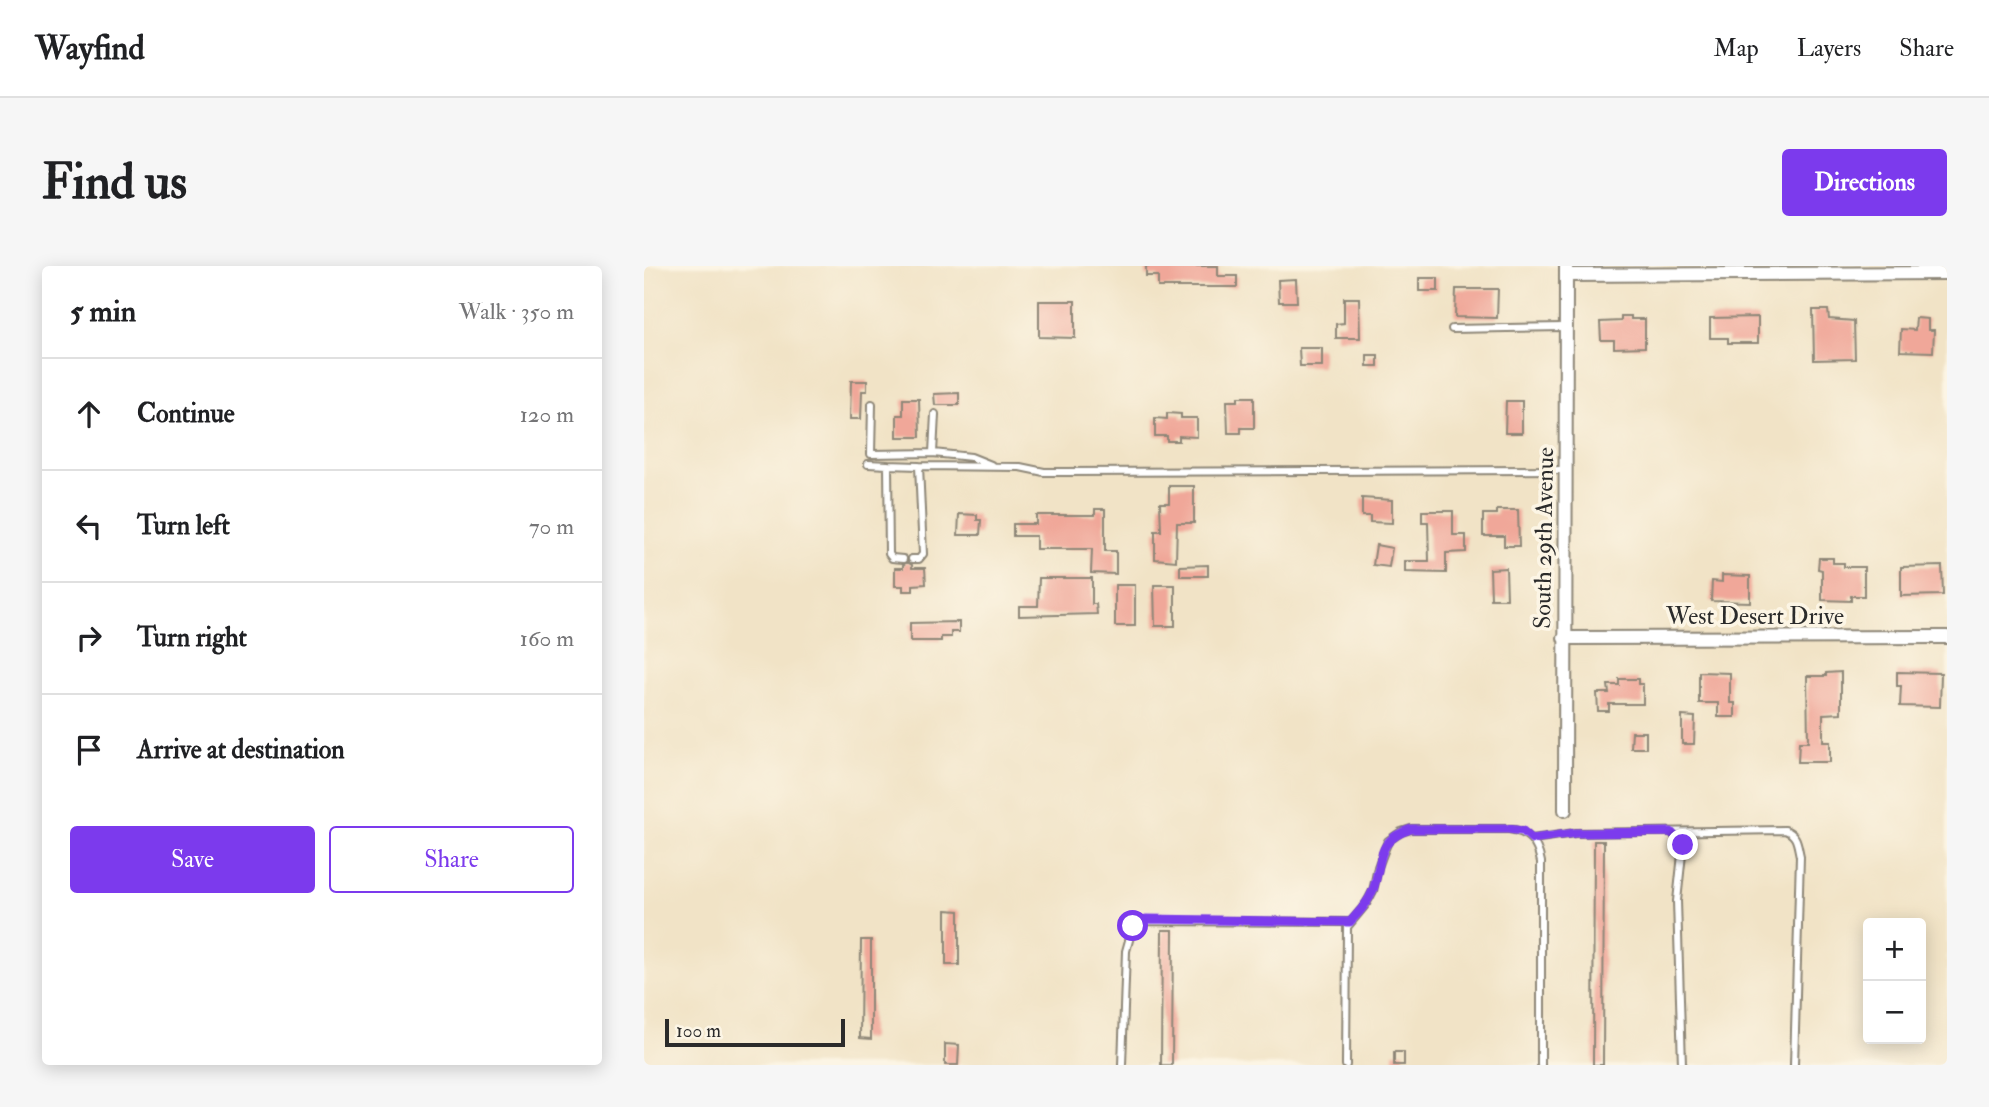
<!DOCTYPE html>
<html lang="en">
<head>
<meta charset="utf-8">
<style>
  body { margin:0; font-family:"IM FELL Double Pica",serif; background:#f6f6f6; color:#202124 }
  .controls { position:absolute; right:21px; bottom:21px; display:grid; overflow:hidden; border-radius:7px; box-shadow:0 4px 18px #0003 }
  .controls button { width:63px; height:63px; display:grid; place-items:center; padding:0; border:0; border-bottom:2px solid #e0e0e0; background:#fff; color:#202124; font:35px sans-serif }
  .scale { position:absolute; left:21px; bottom:18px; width:180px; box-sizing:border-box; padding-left:7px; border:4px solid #2b2b2b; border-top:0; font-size:19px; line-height:24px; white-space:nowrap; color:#2b2b2b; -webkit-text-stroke:5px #fcf5e5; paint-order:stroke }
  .stop { position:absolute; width:21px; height:21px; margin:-16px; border:5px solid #7c3aed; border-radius:50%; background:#fff }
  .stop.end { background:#7c3aed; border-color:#fff; box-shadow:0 2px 7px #0008 }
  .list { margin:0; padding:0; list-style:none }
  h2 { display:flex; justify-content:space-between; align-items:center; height:91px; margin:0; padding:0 28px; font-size:30px }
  h2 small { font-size:23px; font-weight:400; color:#757577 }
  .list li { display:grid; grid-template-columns:46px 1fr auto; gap:21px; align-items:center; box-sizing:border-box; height:112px; padding:0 28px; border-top:2px solid #e0e0e0 }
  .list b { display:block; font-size:26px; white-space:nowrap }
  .list em { font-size:23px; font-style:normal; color:#757577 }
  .actions { display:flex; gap:14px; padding:21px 28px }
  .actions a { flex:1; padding:16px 0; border:2px solid #7c3aed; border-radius:7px; text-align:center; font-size:24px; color:#7c3aed }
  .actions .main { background:#7c3aed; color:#fff }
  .icon { flex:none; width:38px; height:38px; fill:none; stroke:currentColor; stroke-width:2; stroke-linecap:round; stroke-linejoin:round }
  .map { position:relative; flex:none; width:1303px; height:799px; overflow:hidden; border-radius:7px }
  header { display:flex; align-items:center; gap:42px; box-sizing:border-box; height:98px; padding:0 35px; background:#fff; border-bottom:2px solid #e0e0e0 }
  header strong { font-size:33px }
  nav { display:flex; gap:38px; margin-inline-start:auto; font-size:24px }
  .intro { display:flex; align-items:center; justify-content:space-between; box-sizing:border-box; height:168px; padding:0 42px }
  h1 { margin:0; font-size:49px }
  .button { padding:18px 32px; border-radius:7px; background:#7c3aed; color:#fff; font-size:24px; font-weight:700 }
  main { display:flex; gap:42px; padding:0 42px }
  aside { flex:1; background:#fff; border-radius:7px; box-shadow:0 4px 18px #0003 }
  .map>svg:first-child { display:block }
  .building { fill:#f0a799 }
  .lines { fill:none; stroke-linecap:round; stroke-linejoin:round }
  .service-casing { stroke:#8e8778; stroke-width:10 }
  .minor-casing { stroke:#8e8778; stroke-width:16 }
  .service { stroke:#fff; stroke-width:6 }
  .minor { stroke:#fff; stroke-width:12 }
  .route { stroke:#7c3aed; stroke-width:9 }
  .labels { text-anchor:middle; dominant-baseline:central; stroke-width:7; stroke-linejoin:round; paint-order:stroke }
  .street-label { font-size:24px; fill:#2b2b2b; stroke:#fcf5e5 }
</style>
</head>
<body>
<header>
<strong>Wayfind</strong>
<nav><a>Map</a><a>Layers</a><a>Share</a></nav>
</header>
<div class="intro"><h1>Find us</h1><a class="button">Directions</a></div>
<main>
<aside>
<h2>5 min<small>Walk · 350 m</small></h2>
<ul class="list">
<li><svg class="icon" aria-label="ahead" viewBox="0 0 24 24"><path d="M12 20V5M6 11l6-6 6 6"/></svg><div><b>Continue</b></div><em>120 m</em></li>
<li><svg class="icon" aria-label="left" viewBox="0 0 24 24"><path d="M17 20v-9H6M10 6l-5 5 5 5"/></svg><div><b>Turn left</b></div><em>70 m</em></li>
<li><svg class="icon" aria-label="right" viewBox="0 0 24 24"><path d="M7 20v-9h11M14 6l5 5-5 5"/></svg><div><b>Turn right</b></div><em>160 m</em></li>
<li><svg class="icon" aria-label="arrive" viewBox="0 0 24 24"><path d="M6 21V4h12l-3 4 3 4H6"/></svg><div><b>Arrive at destination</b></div></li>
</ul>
<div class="actions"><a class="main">Save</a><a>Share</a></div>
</aside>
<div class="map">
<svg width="1303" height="799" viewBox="0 0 1303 799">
  <rect width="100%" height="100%" fill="#fcf5e5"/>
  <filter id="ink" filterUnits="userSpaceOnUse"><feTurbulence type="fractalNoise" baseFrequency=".0143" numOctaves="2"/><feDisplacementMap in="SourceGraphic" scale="14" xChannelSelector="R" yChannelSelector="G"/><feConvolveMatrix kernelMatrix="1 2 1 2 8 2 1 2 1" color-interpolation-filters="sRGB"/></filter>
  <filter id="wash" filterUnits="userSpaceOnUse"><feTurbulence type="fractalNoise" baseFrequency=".00686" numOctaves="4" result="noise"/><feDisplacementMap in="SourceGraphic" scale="28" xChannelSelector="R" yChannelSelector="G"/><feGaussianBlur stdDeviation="1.57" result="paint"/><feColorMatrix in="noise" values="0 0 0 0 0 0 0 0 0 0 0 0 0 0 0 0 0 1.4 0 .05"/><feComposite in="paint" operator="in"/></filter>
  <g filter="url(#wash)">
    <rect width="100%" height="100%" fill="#f1e3c6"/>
    <g id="blocks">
      <path class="building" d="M502 0H574V10H593V21H514V10H502Z
        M775 12H794V25H775Z
        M652 13 653 36H635L634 14Z
        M812 23H854L853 52 811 51Z
        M700 32H715L716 72H692V58L700 57Z
        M395 35H431V72L395 71Z
        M1169 44H1184L1185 53 1210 55 1211 93 1170 94Z
        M977 50H987V53H1001V81L970 82V74H957L956 56 977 55Z
        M1114 51V77H1084V72H1066V52Z
        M1272 52 1284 53V64H1290L1289 86 1256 85 1257 63 1271 64Z
        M655 82H678V100H656Z
        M723 89H734V100H723Z
        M207 115H223V125H218L217 153H206Z
        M315 127V139H291L290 128Z
        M594 131H610V162H597V167H584L583 135H594Z
        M259 133H275L276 171H253V149H259Z
        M862 135H878V167H861Z
        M523 147 537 148V152H553V171L535 170V175H523V170H511V152L523 153Z
        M525 220H550V257H533L532 295 511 293V265H517L516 237H525Z
        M718 232 748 234V257L726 256V250H718Z
        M451 243H461V285H472V308L447 307 448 283H392V270H369V258H392V249H451Z
        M853 244H874L875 280H860V270H839V248H853Z
        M778 245H809V269H822V286L802 287V307L761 306V295H785L784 256H778Z
        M315 248 333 249V254H337L336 269H314Z
        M732 279 748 282 745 301 729 299Z
        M1175 292H1189V297H1200V301H1220V330H1207V335L1178 334V304L1174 303Z
        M263 296 268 299V302H281L282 318 269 319V325H259V320H251V302H259V299Z
        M564 299V310H536V300Z
        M1298 300 1299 329 1257 330V301Z
        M862 302 863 333H847L846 303Z
        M1078 309 1106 310V336L1067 335 1068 315 1078 316Z
        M395 312H448V338H452L453 348 375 350V340H394Z
        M471 319H491V360H471Z
        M510 319H531V360H511Z
        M315 356V366H307V371H297V375H266V357Z
        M1055 406 1086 407V437H1091V451H1074V437H1055Z
        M1197 406V447L1179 448V476H1186V496H1154L1155 476H1164L1163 410H1182V407Z
        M1253 406 1297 407 1296 441 1256 440 1257 420H1253Z
        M975 413H994V418H999V438H965V445H954L953 427H965L964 419H975Z
        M1038 450 1051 451 1050 478H1038Z
        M988 466H1002V482H987Z
        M950 575H960L959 799H949Z
        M302 644 315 645V699H302Z
        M518 664H529L528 799H517Z
        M217 674H227V773L216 772Z
        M301 778 315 779 314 799H301Z
        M750 786H760V799H750Z"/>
    </g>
  </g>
  <g filter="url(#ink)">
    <use href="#blocks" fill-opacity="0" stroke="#8e8778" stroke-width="2"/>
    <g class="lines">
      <g class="service-casing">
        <path id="service" d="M808 63 921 61
          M228 138 227 188 289 187
          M291 148 289 187 327 191 347 199
          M224 198 244 199 245 288 248 292 259 293
          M244 199 275 200
          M268 293H275L279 288 275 200 376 201 400 206H417L921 204
          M1028 566 1039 579 1033 635 1038 799
          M888 573 931 567 1141 564C1154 569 1153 578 1156 590L1150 799
          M478 799 482 685 489 660 496 655 706 656
          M702 799 703 661 722 638 729 625 734 601 744 575 757 566 767 563H865C885 566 893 576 897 596V799"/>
      </g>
      <g class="minor-casing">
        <path id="minor" d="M922 9 1303 7
          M920 372 1303 371
          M921 544 922 0"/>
      </g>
      <use href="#service" class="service"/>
      <use href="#minor" class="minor"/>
    </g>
  </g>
  <g class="lines" filter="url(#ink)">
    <path class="route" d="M489 660 502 653 706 656C715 646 724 637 729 624 739 595 731 574 767 563H864L879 565 888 573 931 567 1027 566 1039 579"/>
  </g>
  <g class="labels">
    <g class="street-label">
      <text transform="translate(900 272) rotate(-89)">South 29th Avenue</text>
      <text x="1111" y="350">West Desert Drive</text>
    </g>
  </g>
</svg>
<div class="controls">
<button>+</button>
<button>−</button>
</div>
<div class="scale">100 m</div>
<div class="stop" style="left:489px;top:660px"></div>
<div class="stop end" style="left:1039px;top:579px"></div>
</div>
</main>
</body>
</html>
